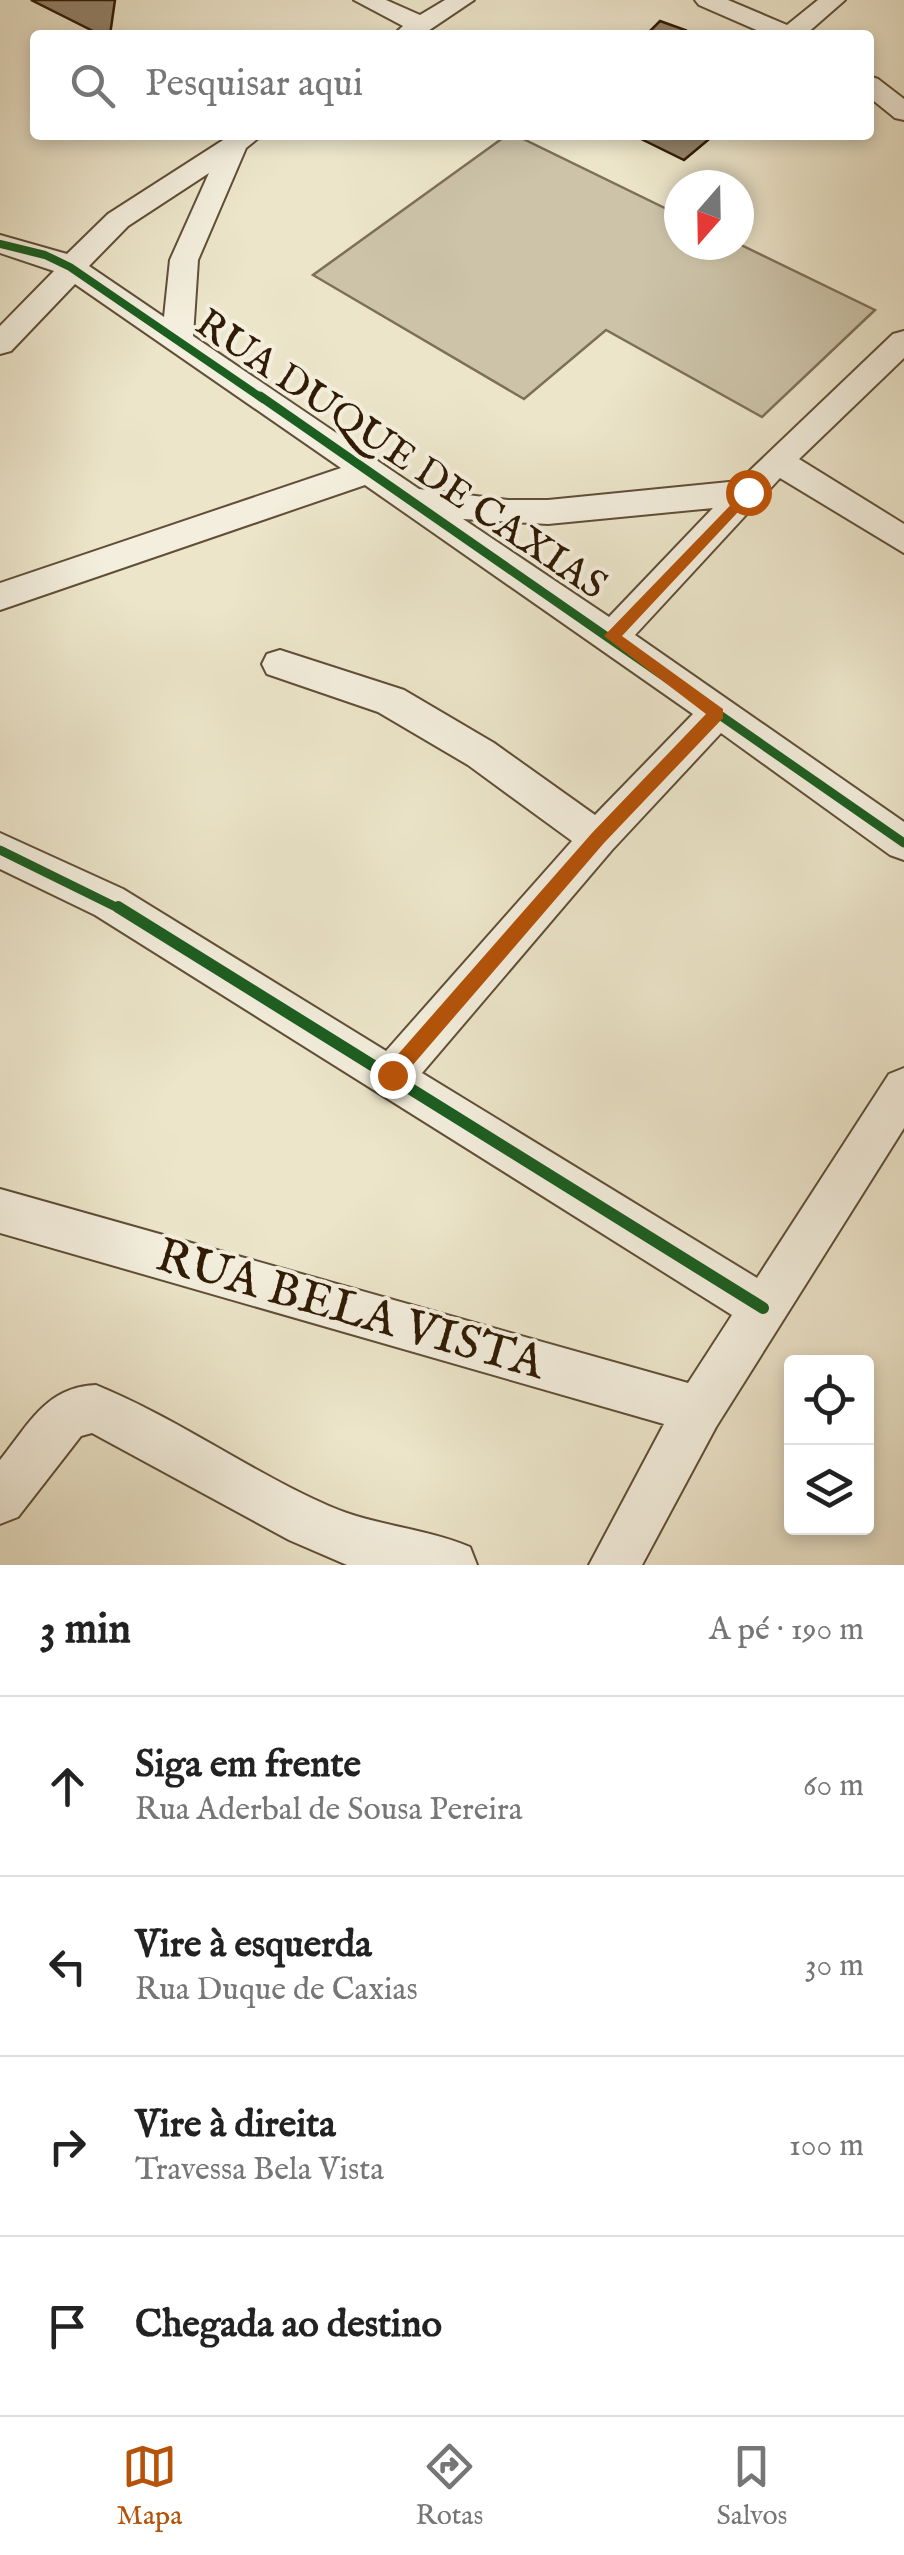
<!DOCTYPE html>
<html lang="pt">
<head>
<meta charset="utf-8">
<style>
  body { margin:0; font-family:"IM FELL English",serif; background:#f6f6f6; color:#222 }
  .controls { position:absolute; right:30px; bottom:30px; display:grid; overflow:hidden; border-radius:10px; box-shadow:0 5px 15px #0003 }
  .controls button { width:90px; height:90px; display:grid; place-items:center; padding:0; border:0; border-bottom:2px solid #e0e0e0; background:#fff; color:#222; font:50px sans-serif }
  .compass { position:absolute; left:664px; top:170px; width:90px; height:90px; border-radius:50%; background:#fff; box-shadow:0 5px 15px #0003; rotate:200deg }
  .stop { position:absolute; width:30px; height:30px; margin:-22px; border:8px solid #b45309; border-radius:50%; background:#fff }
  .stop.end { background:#b45309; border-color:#fff; box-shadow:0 2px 10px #0008 }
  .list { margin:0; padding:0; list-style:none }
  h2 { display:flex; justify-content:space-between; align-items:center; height:130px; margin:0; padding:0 40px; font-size:42px }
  h2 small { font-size:32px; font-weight:400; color:#767676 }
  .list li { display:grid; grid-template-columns:65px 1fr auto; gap:30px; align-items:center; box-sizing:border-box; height:180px; padding:0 40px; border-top:2px solid #e0e0e0 }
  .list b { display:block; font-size:38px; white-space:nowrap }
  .list p { margin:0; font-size:32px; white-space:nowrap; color:#767676 }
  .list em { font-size:32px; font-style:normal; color:#767676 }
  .icon { flex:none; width:55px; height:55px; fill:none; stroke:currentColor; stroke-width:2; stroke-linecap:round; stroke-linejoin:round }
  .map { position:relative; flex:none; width:904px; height:1565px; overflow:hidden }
  .search { position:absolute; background:#fff; box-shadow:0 5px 15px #0003; left:30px; right:30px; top:30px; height:110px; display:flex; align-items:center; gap:25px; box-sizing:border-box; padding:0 35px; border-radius:10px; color:#767676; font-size:38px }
  .sheet { height:850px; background:#fff }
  nav { display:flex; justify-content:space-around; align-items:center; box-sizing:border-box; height:140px; border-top:2px solid #e0e0e0; background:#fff; font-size:28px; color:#767676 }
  nav a { display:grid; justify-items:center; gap:5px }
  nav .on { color:#b45309 }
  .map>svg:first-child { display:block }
  .green { fill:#ccc3a9; stroke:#7e6f57; stroke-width:2.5 }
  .building { fill:#92846b; stroke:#311b05; stroke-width:2.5 }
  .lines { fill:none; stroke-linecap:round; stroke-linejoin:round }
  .minor-casing { stroke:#604e36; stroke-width:4 }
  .minor { fill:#f3eedd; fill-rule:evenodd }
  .cycleway-far2-casing { stroke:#f3eedd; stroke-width:12 }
  .cycleway-far1-casing { stroke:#f3eedd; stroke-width:15 }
  .cycleway-casing { stroke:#f3eedd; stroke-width:19 }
  .cycleway-far2 { stroke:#1b5e20; stroke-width:8 }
  .cycleway-far1 { stroke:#1b5e20; stroke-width:9 }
  .cycleway { stroke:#1b5e20; stroke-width:12 }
  .route { fill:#b45309 }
  .labels { text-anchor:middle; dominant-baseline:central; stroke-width:8; stroke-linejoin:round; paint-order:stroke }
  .street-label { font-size:40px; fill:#311b05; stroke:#f3eedd }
  .near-street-label { font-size:48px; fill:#311b05; stroke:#f3eedd }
</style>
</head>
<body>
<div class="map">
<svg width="904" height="1565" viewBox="0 0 904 1565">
  <rect width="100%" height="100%" fill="#ece5ca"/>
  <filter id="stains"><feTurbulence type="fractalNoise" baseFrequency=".002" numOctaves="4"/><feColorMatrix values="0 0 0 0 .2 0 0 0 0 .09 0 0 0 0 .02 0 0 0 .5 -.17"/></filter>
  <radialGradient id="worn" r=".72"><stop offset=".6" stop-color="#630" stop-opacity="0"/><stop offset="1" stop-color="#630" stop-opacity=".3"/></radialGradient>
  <path class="green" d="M507 135H515L679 215V245L739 244 875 310 762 417 606 330 524 399 313 275Z"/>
  <path class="building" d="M31 0H115L110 35H101Z
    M660 21 685 30 679 35H646Z
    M633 135H714L684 160Z"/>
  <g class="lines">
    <g class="minor-casing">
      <path id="minor" d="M354 0H386L420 15 445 0H474L422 35H393L403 26Z
        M695 0H728L787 25 818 0H845L805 35H768L699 5Z
        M869 76 878 79 904 99V120L895 118 869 97Z
        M231 135H262L246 148 198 260 193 336 419 489 508 500H548L739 481 893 334 904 331V358L799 459 904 524V553L780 478 635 635 904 822V860L890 855 721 733 612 850 422 1073 757 1278 889 1074 904 1068V1128L716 1427 642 1565H589L664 1424 0 1233V1189L688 1383 732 1315 95 915 0 869V833L123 889 386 1051 572 841 468 765 378 712 267 674 262 664 267 654 280 650 404 690 494 743 595 815 693 714 365 485 0 610V583L341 468 75 284 11 351 0 354V326L54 271 0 253V235L67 254 108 214ZM209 173 170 260 164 317 89 266 128 226ZM713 508 609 617 463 519 548 524Z
        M96 1385C177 1418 249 1471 329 1506 375 1526 425 1528 470 1547L477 1565H347L289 1540 92 1433 81 1436 18 1517 0 1524V1460C29 1424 46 1387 96 1385Z"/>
    </g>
    <use href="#minor" class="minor"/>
    <g class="cycleway-far2-casing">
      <path id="cycleway-far2" d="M0 244 45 255 70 267 263 399"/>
    </g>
    <g class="cycleway-far1-casing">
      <path id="cycleway-far1" d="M260 396 904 843
        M0 850 122 910"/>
    </g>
    <g class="cycleway-casing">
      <path id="cycleway" d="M118 907 763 1308"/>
    </g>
    <use href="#cycleway-far2" class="cycleway-far2"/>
    <use href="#cycleway-far1" class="cycleway-far1"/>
    <use href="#cycleway" class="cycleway"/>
  </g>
  <path class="route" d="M748 487 755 492 753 496 622 636 723 709V718L604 843 399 1081H386V1068L592 833 706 714 604 636Z"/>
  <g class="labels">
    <g class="street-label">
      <text transform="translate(400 456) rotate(34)">RUA DUQUE DE CAXIAS</text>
    </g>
    <g class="near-street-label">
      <text transform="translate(350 1311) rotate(16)">RUA BELA VISTA</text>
    </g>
  </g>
  <rect width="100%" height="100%" filter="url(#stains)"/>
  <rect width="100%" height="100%" fill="url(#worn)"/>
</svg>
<div class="controls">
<button><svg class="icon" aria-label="locate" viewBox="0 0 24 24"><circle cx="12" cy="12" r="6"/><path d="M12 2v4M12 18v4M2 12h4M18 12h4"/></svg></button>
<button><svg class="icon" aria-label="layers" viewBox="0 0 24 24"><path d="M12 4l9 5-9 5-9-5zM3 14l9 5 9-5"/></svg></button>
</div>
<svg class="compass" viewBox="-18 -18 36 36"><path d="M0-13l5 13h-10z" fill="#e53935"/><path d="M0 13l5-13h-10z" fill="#767676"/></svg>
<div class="stop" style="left:748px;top:492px"></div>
<div class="stop end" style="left:392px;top:1075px"></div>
<div class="search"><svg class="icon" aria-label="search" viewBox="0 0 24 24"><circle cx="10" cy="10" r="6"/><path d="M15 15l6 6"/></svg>Pesquisar aqui</div>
</div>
<section class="sheet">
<h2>3 min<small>A pé · 190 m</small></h2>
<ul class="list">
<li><svg class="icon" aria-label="ahead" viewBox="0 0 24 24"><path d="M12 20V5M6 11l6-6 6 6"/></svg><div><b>Siga em frente</b><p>Rua Aderbal de Sousa Pereira</p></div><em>60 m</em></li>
<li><svg class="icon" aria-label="left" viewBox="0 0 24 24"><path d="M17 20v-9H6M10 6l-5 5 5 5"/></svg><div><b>Vire à esquerda</b><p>Rua Duque de Caxias</p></div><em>30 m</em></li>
<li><svg class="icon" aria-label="right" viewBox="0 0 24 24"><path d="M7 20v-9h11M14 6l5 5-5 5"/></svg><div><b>Vire à direita</b><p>Travessa Bela Vista</p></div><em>100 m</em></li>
<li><svg class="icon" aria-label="arrive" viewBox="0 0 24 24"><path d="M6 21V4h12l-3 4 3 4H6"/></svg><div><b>Chegada ao destino</b></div></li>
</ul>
</section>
<nav>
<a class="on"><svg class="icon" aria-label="map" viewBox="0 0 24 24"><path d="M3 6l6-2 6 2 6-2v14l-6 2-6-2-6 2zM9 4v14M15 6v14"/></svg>Mapa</a>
<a><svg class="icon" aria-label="directions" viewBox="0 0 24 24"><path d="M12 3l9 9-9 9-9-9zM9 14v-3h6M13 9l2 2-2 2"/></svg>Rotas</a>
<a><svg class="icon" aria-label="saved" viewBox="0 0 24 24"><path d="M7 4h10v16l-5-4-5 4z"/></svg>Salvos</a>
</nav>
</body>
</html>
